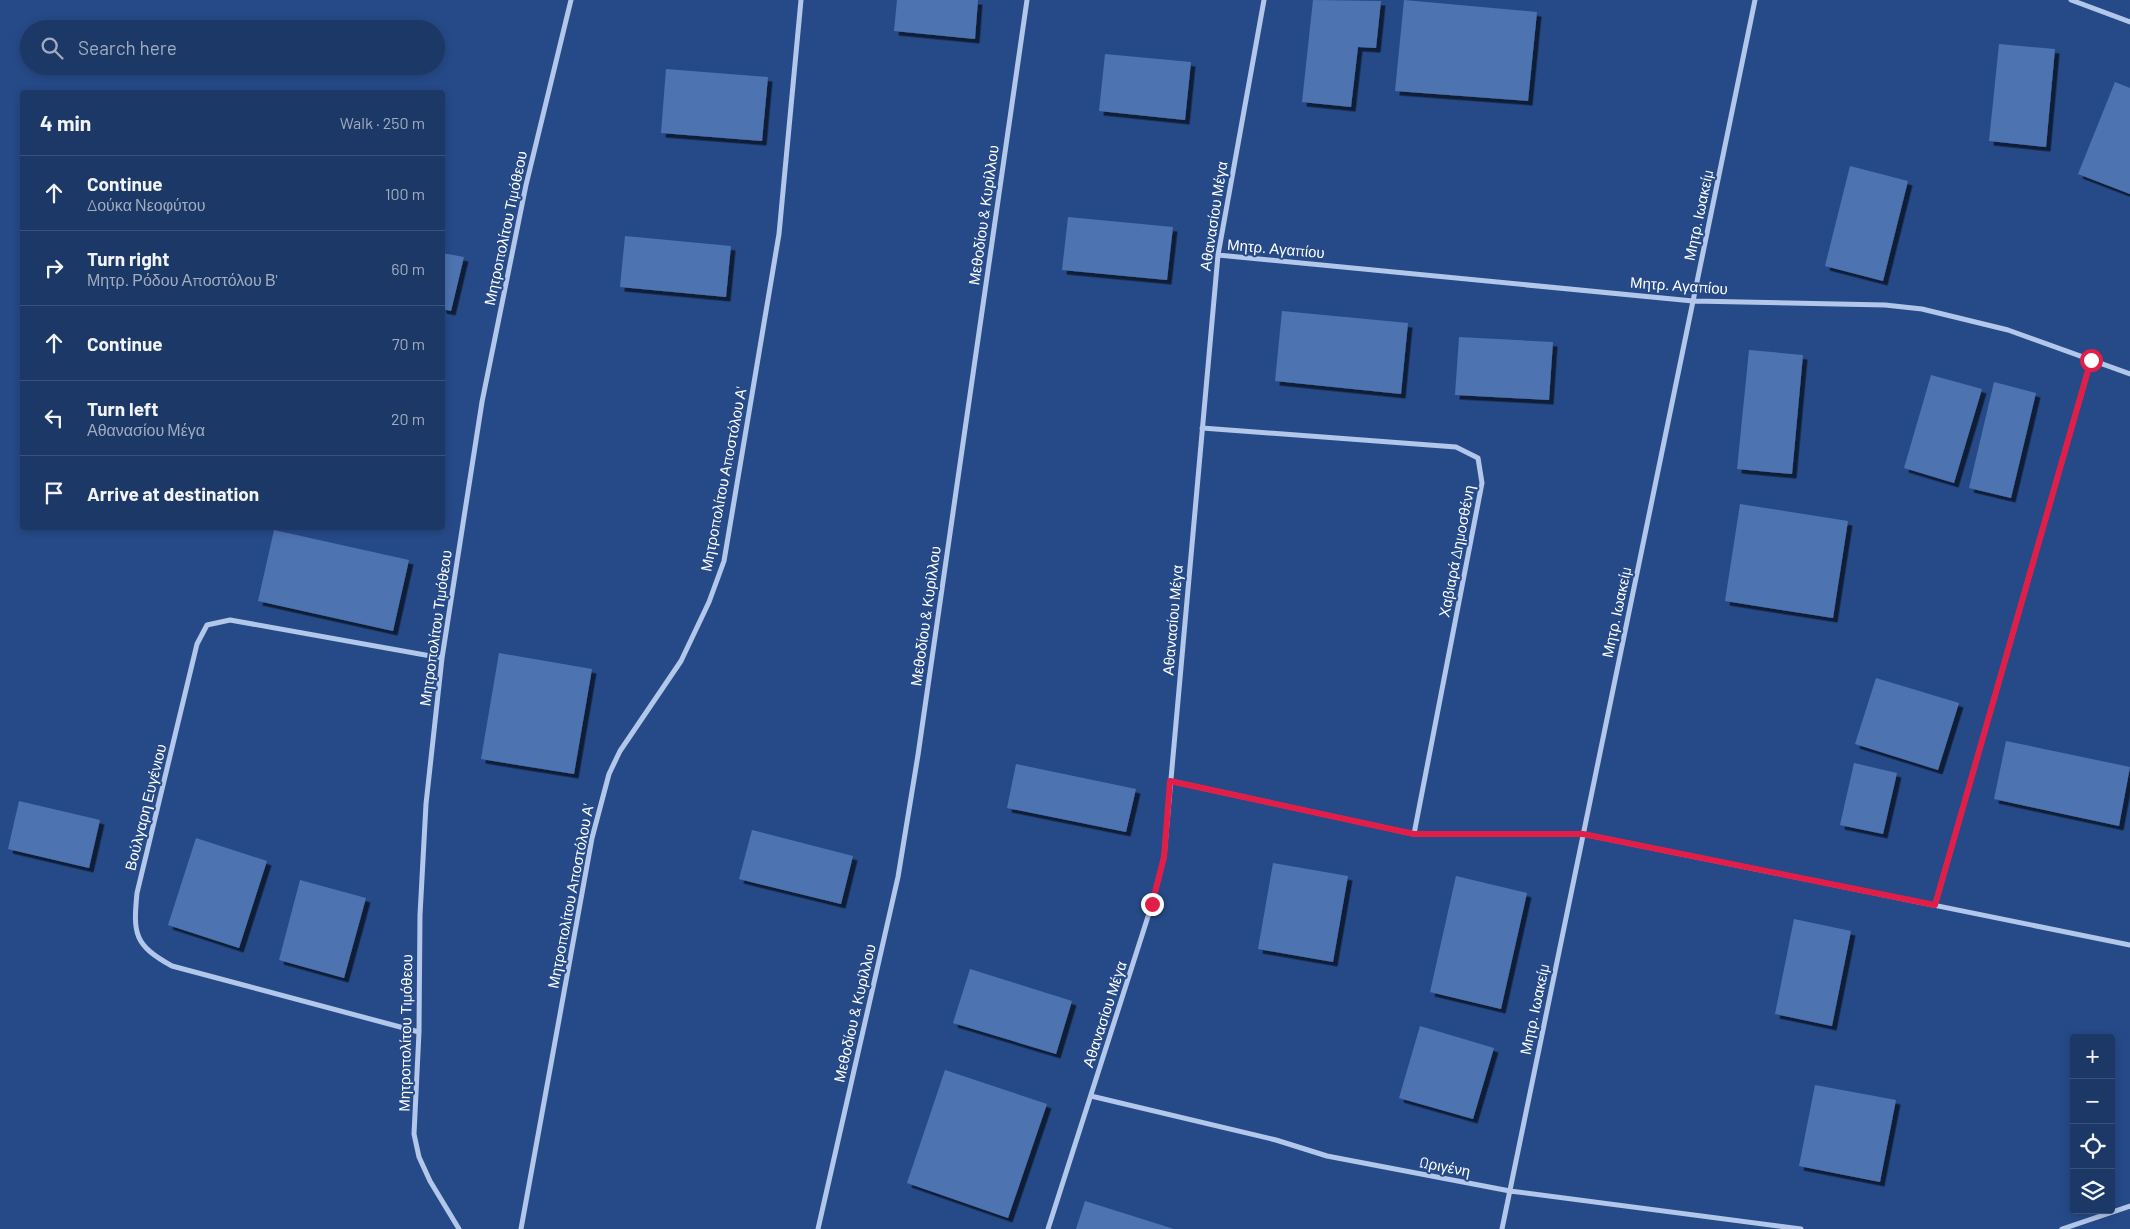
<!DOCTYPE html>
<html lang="en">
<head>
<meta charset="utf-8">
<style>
  body { margin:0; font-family:Barlow,sans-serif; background:#29436f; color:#f1f3f6 }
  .controls { position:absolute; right:15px; bottom:15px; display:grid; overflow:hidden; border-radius:5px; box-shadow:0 2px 8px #0003 }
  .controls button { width:45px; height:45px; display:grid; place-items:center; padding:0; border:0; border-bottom:1px solid #3a527a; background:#1c3866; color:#f1f3f6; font:25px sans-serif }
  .stop { position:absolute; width:15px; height:15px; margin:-11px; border:4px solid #e11d48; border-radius:50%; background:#fff }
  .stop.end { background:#e11d48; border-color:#fff; box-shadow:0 1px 5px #0008 }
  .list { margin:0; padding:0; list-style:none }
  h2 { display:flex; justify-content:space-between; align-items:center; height:65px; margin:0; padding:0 20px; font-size:21px }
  h2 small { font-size:16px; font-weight:400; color:#a0acbf }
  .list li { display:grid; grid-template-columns:32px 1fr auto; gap:15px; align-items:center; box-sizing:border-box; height:75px; padding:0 20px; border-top:1px solid #3a527a }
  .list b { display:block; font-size:19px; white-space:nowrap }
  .list p { margin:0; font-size:16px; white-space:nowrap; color:#a0acbf }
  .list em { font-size:16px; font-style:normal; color:#a0acbf }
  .icon { flex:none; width:28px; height:28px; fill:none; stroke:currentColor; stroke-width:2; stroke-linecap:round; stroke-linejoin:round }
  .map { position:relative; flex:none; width:2130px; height:1229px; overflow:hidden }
  .search { position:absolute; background:#1c3866; box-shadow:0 2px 8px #0003; left:20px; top:20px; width:425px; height:55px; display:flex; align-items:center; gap:12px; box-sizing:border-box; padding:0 18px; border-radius:28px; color:#a0acbf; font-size:19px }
  .panel { position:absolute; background:#1c3866; box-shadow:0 2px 8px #0003; left:20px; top:90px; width:425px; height:440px; border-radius:5px }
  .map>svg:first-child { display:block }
  .building { fill:#4e73b0; filter:url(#shadow) }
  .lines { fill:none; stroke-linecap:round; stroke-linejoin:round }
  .minor { stroke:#b2c7e9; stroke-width:5 }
  .route { stroke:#e11d48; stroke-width:6 }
  .labels { text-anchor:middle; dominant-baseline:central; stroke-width:4; stroke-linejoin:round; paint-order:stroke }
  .street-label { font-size:15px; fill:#fff; stroke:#264a88 }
</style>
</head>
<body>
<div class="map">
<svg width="2130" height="1229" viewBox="0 0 2130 1229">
  <defs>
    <filter id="shadow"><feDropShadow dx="4.5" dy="4.5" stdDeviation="0" flood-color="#0009"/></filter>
  </defs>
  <rect width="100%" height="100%" fill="#264a88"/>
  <path class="building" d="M897 0H978L975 39 894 31Z
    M1313 0 1381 1 1376 48 1358 47 1351 107 1302 102Z
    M1404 0 1537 12 1528 101 1395 91Z
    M1999 44 2055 49 2046 147 1989 141Z
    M1105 54 1191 62 1185 120 1099 111Z
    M666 69 768 77 762 141 661 133Z
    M2115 82 2130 88V194L2078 174Z
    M1850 166 1908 181 1883 281 1825 266Z
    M1068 217 1173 227 1167 280 1062 270Z
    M625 236 731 246 726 297 620 287Z
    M442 253 464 257 451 311 442 309Z
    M1282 311 1408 323 1401 394 1275 381Z
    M1459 337 1553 342 1549 400 1455 395Z
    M1749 350 1803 355 1792 474 1737 469Z
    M1931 375 1982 389 1954 483 1904 468Z
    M1994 382 2036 393 2011 498 1969 488Z
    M1740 504 1848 521 1833 618 1725 601Z
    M274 530 409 560 393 631 258 601Z
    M499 653 592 669 574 774 481 759Z
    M1876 678 1959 703 1938 770 1855 744Z
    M2006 741 2130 767 2119 826 1994 799Z
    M1854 763 1897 773 1883 834 1840 825Z
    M1016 764 1136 789 1126 832 1007 808Z
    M19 801 100 820 89 868 8 849Z
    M752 830 853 856 841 904 739 879Z
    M196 838 267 861 239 948 168 925Z
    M1273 863 1348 876 1333 962 1258 949Z
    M1456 876 1527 893 1501 1009 1430 992Z
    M300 880 366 898 344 978 279 960Z
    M1794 919 1851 931 1832 1026 1775 1014Z
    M970 969 1072 1001 1056 1054 953 1023Z
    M1420 1026 1494 1048 1473 1119 1399 1098Z
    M945 1070 1047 1104 1008 1218 907 1183Z
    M1815 1085 1896 1100 1880 1182 1799 1166Z
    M1085 1201 1174 1229H1076Z"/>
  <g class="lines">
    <path class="minor" d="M2071 0 2130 22
      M1218 255 1693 301 1885 305 1922 309 2008 330 2130 374
      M1202 428 1456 447 1478 458 1482 483 1414 834
      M1170 781 1414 834H1583L2130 945
      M1935 905 2091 360
      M419 1032 172 966C134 945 133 934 137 893L197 644 207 625 230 620 442 658
      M1091 1096 1276 1140 1327 1156 1510 1191 1801 1229
      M459 1229 430 1181 419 1157 414 1134 419 1032 420 915 426 804 442 658 482 402 526 185 571 0
      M521 1229 592 838 609 774 620 751 681 661 709 602 724 561 779 234 801 0
      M818 1229 898 877 918 755 1027 0
      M1048 1229 1152 904 1164 857 1218 255 1264 0
      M1502 1229 1755 0
      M2062 1229 2130 1206"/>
  </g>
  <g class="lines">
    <path class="route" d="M1152 904 1164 857 1170 781 1414 834H1583L1935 905 2091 360"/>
  </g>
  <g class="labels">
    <g class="street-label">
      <text transform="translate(983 215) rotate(-82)">Μεθοδίου &amp; Κυρίλλου</text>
      <text transform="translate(1698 215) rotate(-78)">Μητρ. Ιωακείμ</text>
      <text transform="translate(1213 216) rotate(-81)">Αθανασίου Μέγα</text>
      <text transform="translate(505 228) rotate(-78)">Μητροπολίτου Τιμόθεου</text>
      <text transform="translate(1276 248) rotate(5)">Μητρ. Αγαπίου</text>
      <text transform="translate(1679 285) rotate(4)">Μητρ. Αγαπίου</text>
      <text transform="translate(723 479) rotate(-79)">Μητροπολίτου Αποστόλου Α'</text>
      <text transform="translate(1456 551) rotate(-79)">Χαβιαρά Δημοσθένη</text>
      <text transform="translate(1616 612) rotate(-78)">Μητρ. Ιωακείμ</text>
      <text transform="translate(925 616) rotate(-82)">Μεθοδίου &amp; Κυρίλλου</text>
      <text transform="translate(1172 620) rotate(-85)">Αθανασίου Μέγα</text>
      <text transform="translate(435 628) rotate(-82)">Μητροπολίτου Τιμόθεου</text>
      <text transform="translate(145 807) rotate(-76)">Βούλγαρη Ευγένιου</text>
      <text transform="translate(570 896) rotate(-79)">Μητροπολίτου Αποστόλου Α'</text>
      <text transform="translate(1534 1009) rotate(-78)">Μητρ. Ιωακείμ</text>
      <text transform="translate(854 1013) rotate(-77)">Μεθοδίου &amp; Κυρίλλου</text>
      <text transform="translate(1104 1014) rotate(-72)">Αθανασίου Μέγα</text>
      <text transform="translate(405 1033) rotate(-89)">Μητροπολίτου Τιμόθεου</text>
      <text transform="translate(1445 1166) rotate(11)">Ωριγένη</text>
    </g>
  </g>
</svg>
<div class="controls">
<button>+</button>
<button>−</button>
<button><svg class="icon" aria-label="locate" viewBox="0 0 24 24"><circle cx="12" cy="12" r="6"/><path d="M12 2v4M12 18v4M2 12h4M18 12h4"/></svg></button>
<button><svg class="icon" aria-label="layers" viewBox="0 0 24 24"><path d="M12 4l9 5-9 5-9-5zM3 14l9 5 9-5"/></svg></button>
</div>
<div class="stop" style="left:2091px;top:360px"></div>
<div class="stop end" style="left:1152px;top:904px"></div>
<div class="search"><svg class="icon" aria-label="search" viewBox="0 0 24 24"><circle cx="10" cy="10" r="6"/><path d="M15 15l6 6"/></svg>Search here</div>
<section class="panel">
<h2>4 min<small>Walk · 250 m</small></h2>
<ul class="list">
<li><svg class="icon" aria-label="ahead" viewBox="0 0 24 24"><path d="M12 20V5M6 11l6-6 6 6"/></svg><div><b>Continue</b><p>Δούκα Νεοφύτου</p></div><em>100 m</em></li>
<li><svg class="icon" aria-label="right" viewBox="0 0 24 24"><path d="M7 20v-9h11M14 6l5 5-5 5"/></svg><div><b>Turn right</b><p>Μητρ. Ρόδου Αποστόλου Β'</p></div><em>60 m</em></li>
<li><svg class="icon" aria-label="ahead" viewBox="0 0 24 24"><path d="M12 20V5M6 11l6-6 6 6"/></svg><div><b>Continue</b></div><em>70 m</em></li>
<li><svg class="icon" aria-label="left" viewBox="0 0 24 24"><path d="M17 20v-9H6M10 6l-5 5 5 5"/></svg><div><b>Turn left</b><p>Αθανασίου Μέγα</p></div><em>20 m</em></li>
<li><svg class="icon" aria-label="arrive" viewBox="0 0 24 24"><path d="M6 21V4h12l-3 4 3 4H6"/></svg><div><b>Arrive at destination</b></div></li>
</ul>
</section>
</div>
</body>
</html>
